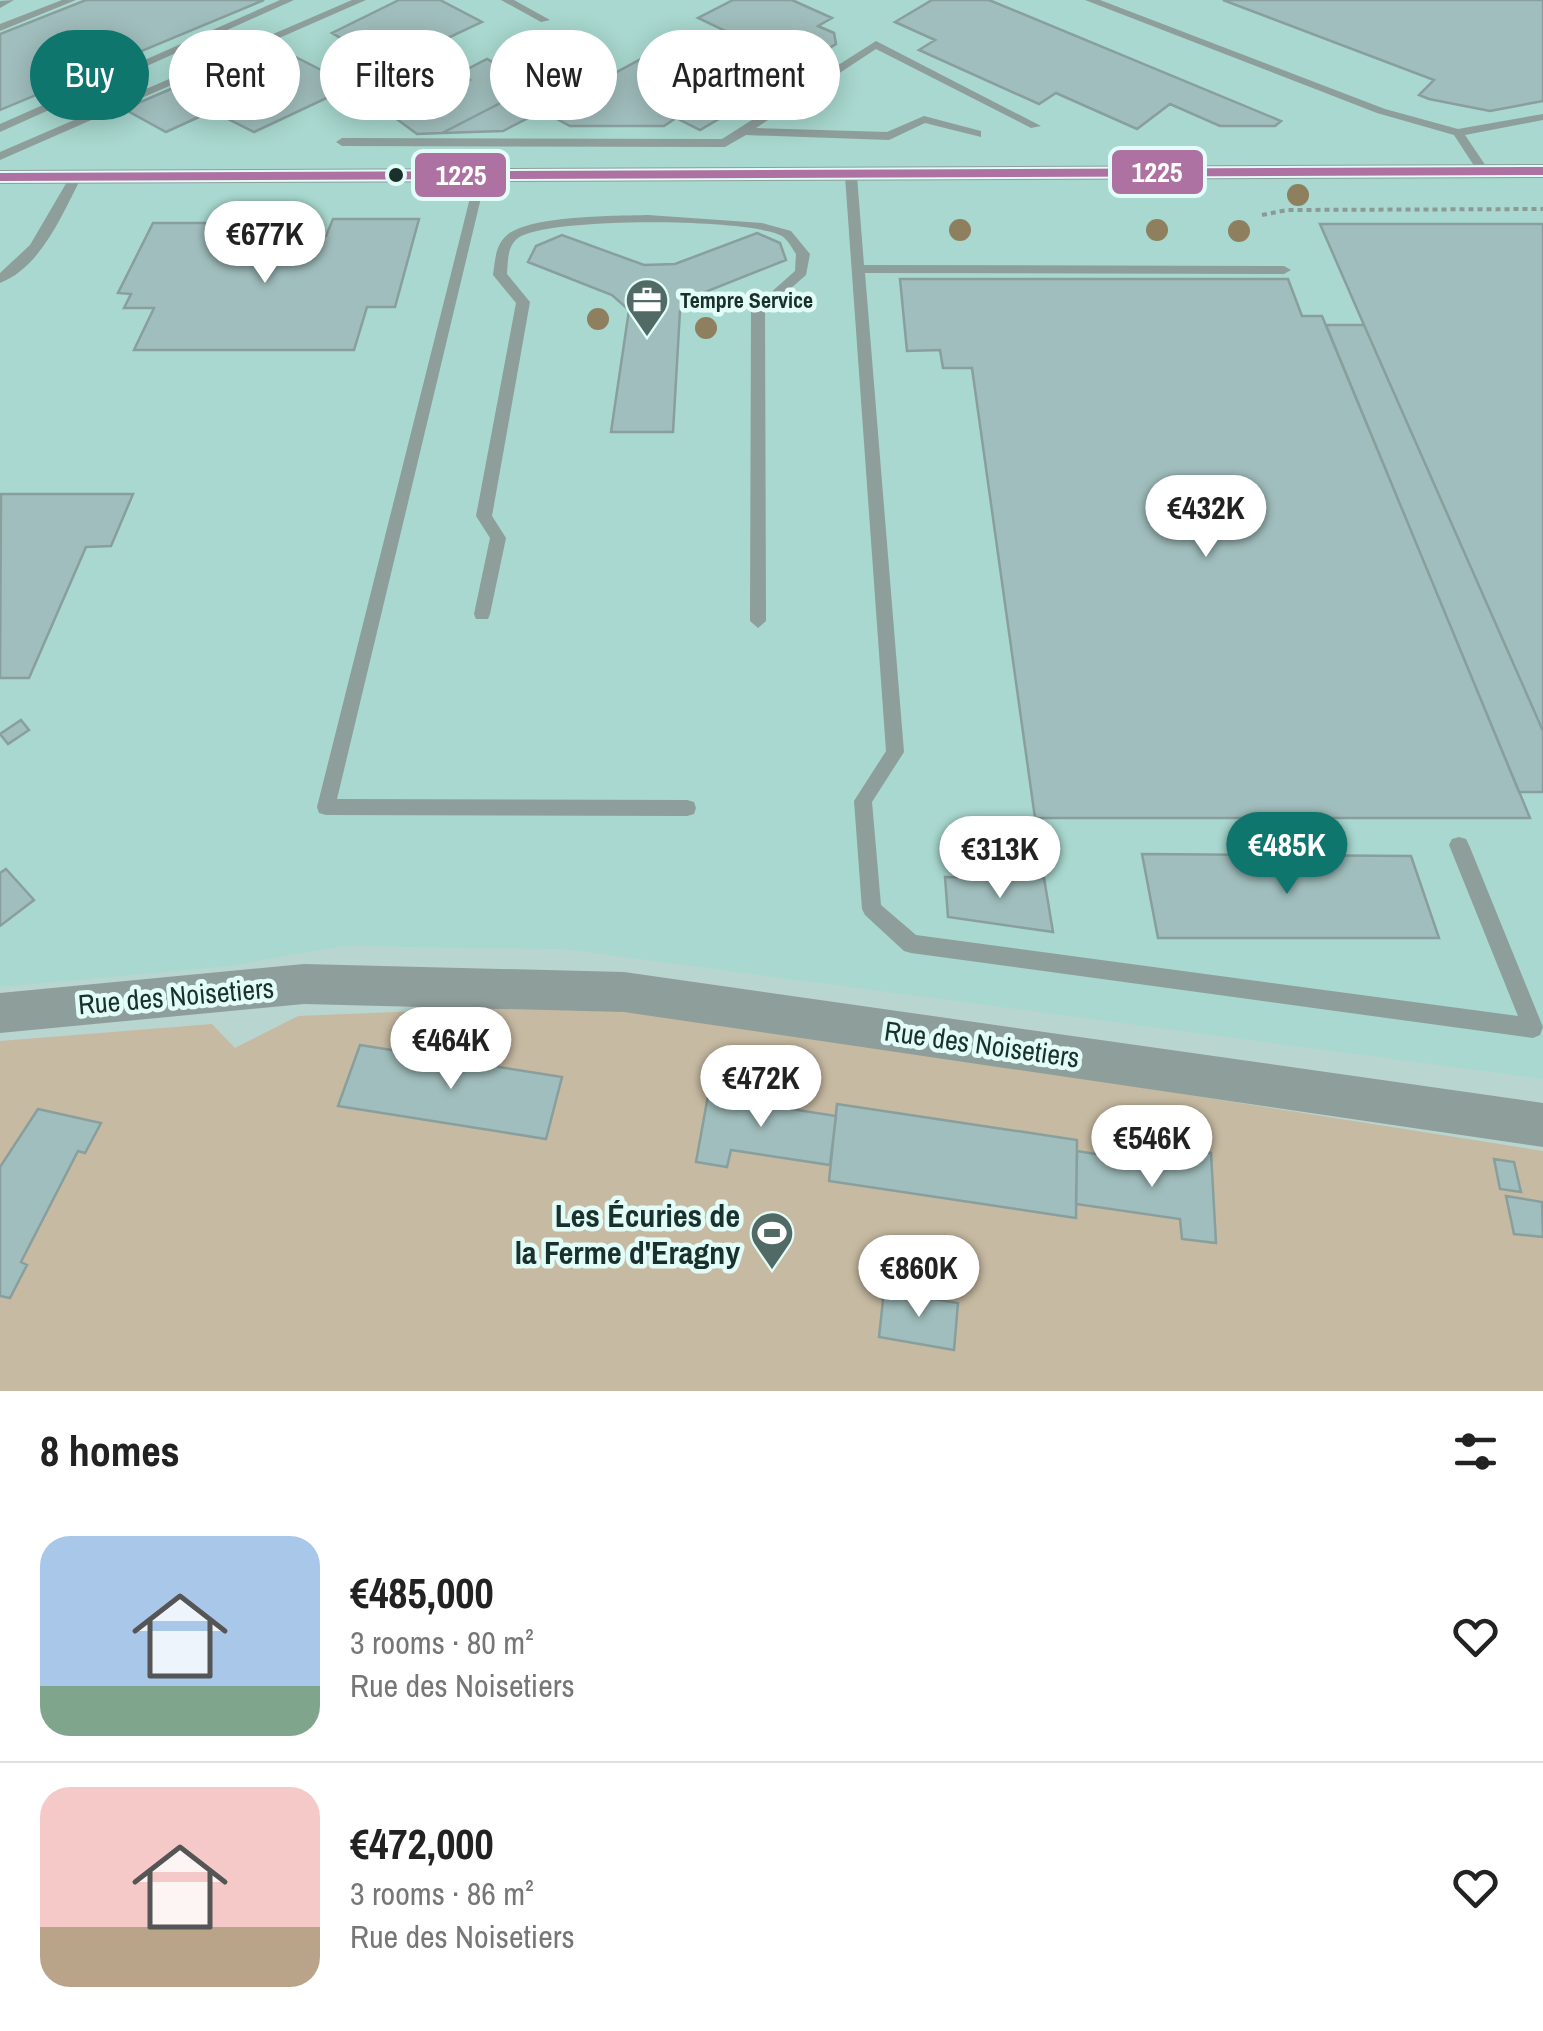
<!DOCTYPE html>
<meta charset="utf-8">
<style>
:root{--surface:#fff;--page:#f6f6f6;--text:#222;--muted:#767676;--line:#e0e0e0;--accent:#0f766e}
body{margin:0;font-family:"Archivo Narrow",sans-serif;background:var(--page);color:var(--text);height:100vh;display:flex;flex-direction:column;font-size:38px;white-space:nowrap}
*{box-sizing:border-box;margin:0}
p{font-size:32px;color:var(--muted)}
.icon{flex:none;width:55px;height:55px;fill:none;stroke:currentColor;stroke-width:2;stroke-linecap:round;stroke-linejoin:round}
.map{position:relative;height:1391px;overflow:hidden}
.details{display:flex;flex-direction:column;background:var(--surface);flex:1}
.details>*{flex:none}
.top-card{position:absolute;left:30px;top:30px;width:1000px;height:90px;display:flex;gap:20px}
.price{position:absolute;translate:-50% -85px;padding:0 22px;border-radius:35px;background:#fff;color:#222;font-size:32px;line-height:65px;filter:drop-shadow(0 2px 5px #0008)}
.price::after{content:'';position:absolute;left:50%;top:60px;width:30px;height:22px;margin-left:-15px;background:inherit;clip-path:polygon(0 0,100% 0,50% 100%)}
.price.on{background:var(--accent);color:#fff}
ul{padding:0;list-style:none}
li{display:flex;align-items:center;gap:30px;height:250px;padding:0 40px}
li+li{border-top:2px solid var(--line)}
li span{display:grid;place-items:center;flex:none;width:280px;height:200px;border-radius:30px;color:#555}
li>.icon{margin-inline-start:auto}
span .icon{width:120px;height:120px;fill:#fffc;stroke-width:1}
li b{font-size:42px}
h2{display:flex;justify-content:space-between;align-items:center;height:120px;padding:0 40px;font-size:42px}
.pill{padding:0 35px;border-radius:45px;background:var(--surface);box-shadow:0 5px 25px #0003;font-size:35px;line-height:90px}
.pill.on{background:var(--accent);color:#fff}
.map>svg:first-child{display:block}
.built{fill:#a8d8cf}
.green{fill:#c7baa2}
.building{fill:#a0bebd;stroke:#889f9d;stroke-width:2.5}
.lines{fill:none;stroke-linecap:round;stroke-linejoin:round}
.path{stroke:#8b9a97;stroke-width:4;stroke-dasharray:5 4;stroke-linecap:butt}
.lane{fill:#8e9e9b;fill-rule:evenodd}
.street{fill:#8e9e9b;fill-rule:evenodd}
.bus-1-casing{stroke:#e2fcf7;stroke-width:12}
.bus-1{stroke:#ad72a1;stroke-width:8}
.tree{fill:#8e7f5e}
.bus-dot{fill:#1a302c;stroke:#e2fcf7;stroke-width:4}
.labels{text-anchor:middle;dominant-baseline:central;stroke-width:9;stroke-linejoin:round;paint-order:stroke}
.far-poi-label{font-size:22px;font-weight:bold;fill:#1a302c;stroke:#e2fcf7;text-anchor:start}
.street-label{font-size:28px;fill:#1a302c;stroke:#e2fcf7}
.near-poi-label{font-size:32px;font-weight:bold;fill:#1a302c;stroke:#e2fcf7;text-anchor:end}
.line-badge{stroke:#e2fcf7;stroke-width:4}
.badge-label{font-size:28px;text-anchor:middle;font-weight:bold;fill:#fff}
</style>
<div class="map">
<svg width="1543" height="1391" viewBox="0 0 1543 1391">
<rect width="100%" height="100%" fill="#b9d5d0"/>
<path class="built" d="M0,0h1543v1079l-980,-130 -220,-3 -114,20 -229,21z"/>
<path class="green" d="M609,1003l934,148v240h-1543v-350l212,-17 23,24 63,-32z"/>
<path class="building" d="M86,0h178l-264,110v-76z
M399,0h41l42,22 -94,44 -56,-33z
M733,0h59l40,18 -14,8 16,7 2,11 -37,22 -101,-48z
M932,0h57l292,121 -6,5h-55l-50,-22 -33,25 -81,-36 -17,11 -120,-54 16,-10 -40,-18z
M1223,0h320v101l-53,10 -61,-12 -10,-4 15,-15z
M682,37l96,47 -78,46 -24,-12 -12,8h-94l-28,-15 -39,20 -61,2 115,-59 28,15z
M272,45l61,31 -5,3 18,10 -92,43 -42,-21 -46,21 -42,-23 54,-23 11,6 48,-21 -10,-6z
M520,55l37,19 -115,59 -25,1 -23,-17 76,-37 -12,-6 29,-15 11,6z
M333,219h86l-24,88h-28l-13,43h-220l20,-42h-30l7,-14 -13,-1 35,-70h99l-11,27h68l5,-14h12z
M1320,224h223v507l-179,-406z
M757,233l23,10 6,17 -86,34 -20,17 -7,121h-62l18,-122 -17,-15 -84,-33 8,-16 26,-11 82,30 31,-1z
M900,279h388l14,37h20l208,502h-495l-63,-450h-29l-3,-18 -33,1z
M1326,325h38l179,406v61h-24z
M1,494h132l-22,52 -25,1 -57,131h-29z
M21,720l8,10 -21,14 -8,-10z
M1142,854l269,2 28,82h-281z
M6,869l28,31 -34,26v-53z
M945,877l99,1 9,54 -105,-15z
M360,1045l202,32 -16,62 -208,-33z
M711,1079l31,6 -3,16 97,15 -6,49 -99,-15 -4,17 -31,-5z
M837,1104l240,36 -1,78 -247,-37z
M38,1109l63,14 -16,30 -7,-2 -57,111 6,3 -17,33 -10,-2v-129z
M1180,1150l31,3 5,90 -34,-4 -2,-20 -104,-15 1,-53 103,17z
M1494,1159l20,3 7,30 -21,-3z
M1506,1196l36,6 1,35 -29,-3z
M884,1291l74,12 -4,47 -75,-13z"/>
<g class="lines">
<path class="path" d="M1262,215l25,-5 256,-1"/>
<path class="lane" d="M14,0l-14,8v-7z
M62,0h14l-76,31v-7z
M280,0h14l-294,132v-8z
M352,0h14l-366,160v-8z
M501,0h13l36,20 -9,2z
M1085,0h15l285,109 73,20 85,-15v6l-78,15 27,40 -10,3 -28,-43 -77,-22z
M876,41l165,85 -10,2 -155,-79 -120,79 131,4 37,-16 57,15v6l-56,-14 -36,17 -143,-5 -21,12 -383,-1 -6,-4 6,-4 380,1z
M851,172l6,4 7,89 420,1 7,4 -7,4 -419,-1 39,479 -32,50 9,103 35,30 602,81 -69,-171 3,-6 7,-2 7,2 3,6 74,182 -3,8 -7,3 -622,-85 -7,-2 -39,-36 -3,-6 -8,-108 32,-50 -41,-575z
M476,174l10,3 -149,622 350,1 7,2 2,6 -2,6 -7,2 -361,-1 -7,-2 -2,-6z
M71,175l10,3c-19,37 -40,89 -81,105v-10l30,-28z
M648,215l114,8 29,8 19,23 -4,21 -41,36 1,310 -8,7 -8,-7 1,-311 44,-39 1,-17c-4,-6 -8,-14 -14,-18 -32,-18 -234,-19 -264,2 -11,8 -10,24 -11,36l23,28 -38,214 14,22 -16,76 -2,5h-12l-2,-5 16,-76 -14,-22 40,-213 -23,-28c2,-13 2,-28 12,-38 20,-22 112,-21 143,-22z"/>
<path class="street" d="M1543,164v14l-1543,6v-14z
M304,964l320,8 919,131v44l-919,-135 -320,-8 -304,29v-40z"/>
<g class="bus-1-casing">
<path id="bus-1" d="M0,177l1543,-6"/>
</g>
<use href="#bus-1" class="bus-1"/>
</g>
<g class="tree">
<circle cx="1298" cy="195" r="11"/>
<circle cx="960" cy="230" r="11"/>
<circle cx="1157" cy="230" r="11"/>
<circle cx="1239" cy="231" r="11"/>
<circle cx="598" cy="319" r="11"/>
<circle cx="706" cy="328" r="11"/>
</g>
<defs>
<g id="office-pin" transform="scale(2.25)"><path d="M0 17L-7.5 6A9.5 9.5 0 1 1 7.5 6Z" fill="#526a65" stroke="#e2fcf7"/><path d="M-6-3h4V-5.5h4V-3h4V5H-6ZM-1-4.5V-3h2v-1.5ZM-6 0V1H6V0Z" fill="#fff"/></g>
<g id="stadium-pin" transform="scale(2.25)"><path d="M0 17L-7.5 6A9.5 9.5 0 1 1 7.5 6Z" fill="#526a65" stroke="#e2fcf7"/><path d="M0-5a6.5 5 0 1 0 0 10a6.5 5 0 1 0 0-10ZM-3.5-1.8h7v3.6h-7Z" fill="#fff"/></g>
</defs>
<g fill-rule="evenodd">
<use href="#office-pin" x="647" y="300"/>
<use href="#stadium-pin" x="772" y="1233"/>
</g>
<circle class="bus-dot" cx="396" cy="175" r="9"/>
<g class="labels">
<g class="far-poi-label">
<text x="680" y="300">Tempre Service</text>
</g>
<g class="street-label">
<text transform="translate(176 996) rotate(-5)">Rue des Noisetiers</text>
<text transform="translate(982 1044) rotate(8)">Rue des Noisetiers</text>
</g>
<g class="near-poi-label">
<text x="740" y="1215">Les Écuries de<tspan x="740" dy="37">la Ferme d'Eragny</tspan></text>
</g>
</g>
<g class="line-badge">
<rect x="1110" y="148" width="95" height="48" rx="10" fill="#ad72a1"/>
<rect x="413" y="151" width="95" height="48" rx="10" fill="#ad72a1"/>
</g>
<g class="badge-label">
<text x="1157" y="182">1225</text>
<text x="461" y="185">1225</text>
</g>
</svg>
<b class="price" style="left:265px;top:286px">€677K</b>
<b class="price" style="left:1206px;top:560px">€432K</b>
<b class="price on" style="left:1287px;top:897px">€485K</b>
<b class="price" style="left:1000px;top:901px">€313K</b>
<b class="price" style="left:451px;top:1092px">€464K</b>
<b class="price" style="left:761px;top:1130px">€472K</b>
<b class="price" style="left:1152px;top:1190px">€546K</b>
<b class="price" style="left:919px;top:1320px">€860K</b>
<div class="top-card">
<a class="pill on">Buy</a>
<a class="pill">Rent</a>
<a class="pill">Filters</a>
<a class="pill">New</a>
<a class="pill">Apartment</a>
</div>
</div>
<section class="details">
<h2>8 homes<svg class="icon" aria-label="filters" viewBox="0 0 24 24"><path d="M4 7h16M4 17h16"/><circle cx="9" cy="7" r="2"/><circle cx="15" cy="17" r="2"/></svg></h2>
<ul>
<li><span style="background:linear-gradient(#a9c7e8 75%,#7fa58c 0)"><svg class="icon" aria-label="home" viewBox="0 0 24 24"><path d="M3 11l9-7 9 7M6 9v11h12V9"/></svg></span><div><b>€485,000</b><p>3 rooms · 80 m²</p><p>Rue des Noisetiers</p></div><svg class="icon" aria-label="heart" viewBox="0 0 24 24"><path d="M12 20l-8-8c-3-5 5-10 8-4 3-6 11-1 8 4z"/></svg></li>
<li><span style="background:linear-gradient(#f6c9c9 70%,#b9a48a 0)"><svg class="icon" aria-label="home" viewBox="0 0 24 24"><path d="M3 11l9-7 9 7M6 9v11h12V9"/></svg></span><div><b>€472,000</b><p>3 rooms · 86 m²</p><p>Rue des Noisetiers</p></div><svg class="icon" aria-label="heart" viewBox="0 0 24 24"><path d="M12 20l-8-8c-3-5 5-10 8-4 3-6 11-1 8 4z"/></svg></li>
</ul>
</section>
